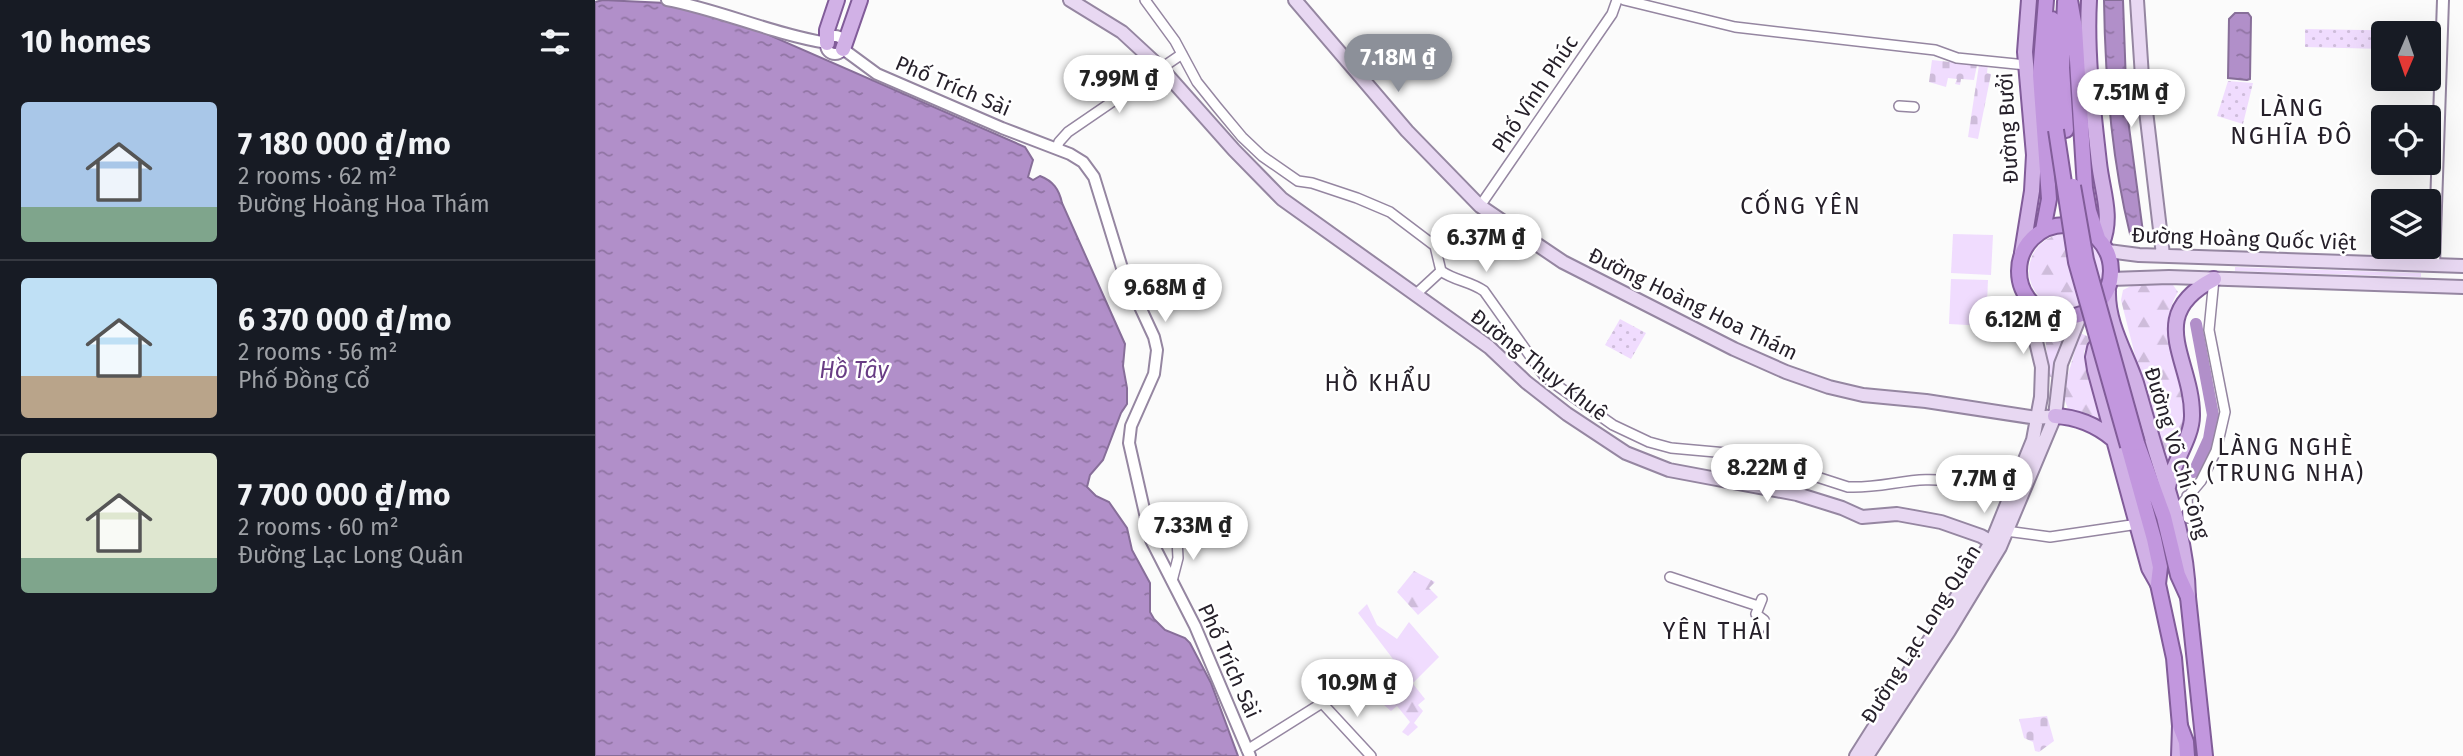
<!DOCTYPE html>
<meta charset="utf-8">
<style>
:root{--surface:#171b24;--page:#20242c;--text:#f1f3f6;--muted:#9ea1a6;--line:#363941;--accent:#8c9099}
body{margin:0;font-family:"Fira Sans",sans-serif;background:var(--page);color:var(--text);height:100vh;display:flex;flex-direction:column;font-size:26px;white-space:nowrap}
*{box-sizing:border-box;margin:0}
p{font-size:23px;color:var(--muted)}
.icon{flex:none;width:38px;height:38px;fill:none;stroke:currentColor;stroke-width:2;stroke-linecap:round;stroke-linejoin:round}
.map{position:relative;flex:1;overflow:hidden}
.details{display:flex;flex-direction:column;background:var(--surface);width:595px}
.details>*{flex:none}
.needle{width:46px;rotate:182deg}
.tools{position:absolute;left:1776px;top:21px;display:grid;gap:14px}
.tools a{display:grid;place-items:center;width:70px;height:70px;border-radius:7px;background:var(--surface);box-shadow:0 7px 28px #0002;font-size:35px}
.price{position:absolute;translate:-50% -60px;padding:0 16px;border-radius:24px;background:#fff;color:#222;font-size:23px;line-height:46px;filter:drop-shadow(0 2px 4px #0008)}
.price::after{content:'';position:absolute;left:50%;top:42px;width:21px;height:16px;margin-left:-10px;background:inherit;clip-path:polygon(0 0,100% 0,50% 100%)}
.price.active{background:var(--accent);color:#fff}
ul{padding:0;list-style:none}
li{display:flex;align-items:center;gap:21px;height:175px;padding:0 21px}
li+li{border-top:2px solid var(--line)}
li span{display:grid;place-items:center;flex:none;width:196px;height:140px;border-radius:7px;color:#555}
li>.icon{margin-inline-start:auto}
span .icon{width:84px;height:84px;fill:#fffc;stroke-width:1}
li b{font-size:30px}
h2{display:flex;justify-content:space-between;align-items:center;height:84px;padding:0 21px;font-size:30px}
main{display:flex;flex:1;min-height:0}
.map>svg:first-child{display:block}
.grass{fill:#f0dcfe}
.forest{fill:url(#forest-firs)}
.cemetery{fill:url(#cemetery-stones)}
.park{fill:url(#park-dots)}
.water{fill:url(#water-ripples);stroke:#876e99;stroke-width:2}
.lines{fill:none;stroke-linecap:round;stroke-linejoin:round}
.river{stroke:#b18fc9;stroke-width:12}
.minor-casing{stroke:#9586a1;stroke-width:12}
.tertiary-casing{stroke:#9586a1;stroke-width:14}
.secondary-casing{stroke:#9586a1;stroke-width:16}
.primary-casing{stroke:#815c99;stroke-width:18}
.trunk-casing{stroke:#815c99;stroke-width:18}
.minor{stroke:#fff;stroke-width:9}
.tertiary{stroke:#fff;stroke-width:10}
.secondary{stroke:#e8d8f2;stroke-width:12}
.primary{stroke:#d1b1e6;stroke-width:14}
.trunk{stroke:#c297de;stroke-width:14}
.trunk-bridge-casing{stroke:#815c99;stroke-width:18;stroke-linecap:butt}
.trunk-bridge{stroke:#c297de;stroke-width:14}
.labels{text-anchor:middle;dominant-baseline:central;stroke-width:5;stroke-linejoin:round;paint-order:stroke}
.street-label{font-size:21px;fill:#26202a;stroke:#fff}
.neighbourhood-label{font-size:23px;letter-spacing:2px;fill:#26202a;stroke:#fff}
.water-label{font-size:23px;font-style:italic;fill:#693d85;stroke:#fff}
.quarter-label{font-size:24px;letter-spacing:2px;fill:#26202a;stroke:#fff}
</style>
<main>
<section class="details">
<h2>10 homes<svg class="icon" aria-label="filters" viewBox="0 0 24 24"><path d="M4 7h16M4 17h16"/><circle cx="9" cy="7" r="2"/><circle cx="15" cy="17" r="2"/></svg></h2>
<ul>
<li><span style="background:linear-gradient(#a9c7e8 75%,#7fa58c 0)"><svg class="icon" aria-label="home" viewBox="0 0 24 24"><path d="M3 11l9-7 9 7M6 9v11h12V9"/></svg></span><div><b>7 180 000 ₫/mo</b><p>2 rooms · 62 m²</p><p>Đường Hoàng Hoa Thám</p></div></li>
<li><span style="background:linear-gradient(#bfe0f5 70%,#b9a48a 0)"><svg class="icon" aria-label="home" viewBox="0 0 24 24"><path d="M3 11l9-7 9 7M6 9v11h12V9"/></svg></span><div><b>6 370 000 ₫/mo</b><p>2 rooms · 56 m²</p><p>Phố Đồng Cổ</p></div></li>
<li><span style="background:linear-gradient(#dfe7d0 75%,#7fa58c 0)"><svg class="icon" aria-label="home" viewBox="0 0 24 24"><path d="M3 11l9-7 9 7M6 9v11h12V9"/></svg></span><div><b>7 700 000 ₫/mo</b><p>2 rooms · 60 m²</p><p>Đường Lạc Long Quân</p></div></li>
</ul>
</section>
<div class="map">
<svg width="1868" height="756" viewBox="0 0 1868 756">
<defs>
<pattern id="forest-firs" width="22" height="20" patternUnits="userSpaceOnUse" patternTransform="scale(1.75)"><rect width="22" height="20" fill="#f0dcfe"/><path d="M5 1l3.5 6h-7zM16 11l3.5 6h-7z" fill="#cebcda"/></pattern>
<pattern id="cemetery-stones" width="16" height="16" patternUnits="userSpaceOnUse" patternTransform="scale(1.75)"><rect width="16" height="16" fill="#f0dcfe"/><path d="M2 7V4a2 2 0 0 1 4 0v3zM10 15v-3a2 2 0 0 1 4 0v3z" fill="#cebcda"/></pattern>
<pattern id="park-dots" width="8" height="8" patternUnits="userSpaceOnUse" patternTransform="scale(1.75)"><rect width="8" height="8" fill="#f0dcfe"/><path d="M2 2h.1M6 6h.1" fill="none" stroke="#cebcda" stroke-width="1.8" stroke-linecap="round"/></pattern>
<pattern id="water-ripples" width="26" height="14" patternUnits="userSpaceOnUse" patternTransform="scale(1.75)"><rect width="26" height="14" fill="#b18fc9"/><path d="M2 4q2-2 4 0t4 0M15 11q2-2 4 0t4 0" fill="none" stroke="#9074a3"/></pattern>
</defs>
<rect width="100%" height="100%" fill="#fbfbfb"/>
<path class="grass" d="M1358,234l40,1 -2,40 -40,-2z
M1640,267l186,6v4l-186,-6z
M1356,279l37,1 -2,46 -37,-2z
M772,604l10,21 20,14 12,-17 30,35 -27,27 -54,-71z"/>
<path class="forest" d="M1434 271a37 37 0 1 1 74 0a37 37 0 1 1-74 0Z
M1540,284l38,1 5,7c-19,30 -4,67 5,99 1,6 5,14 4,21 0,19 -15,37 -20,56l-25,-85 -21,-83 2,-10z
M1446,318l13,5 15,2 -7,16 -9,37 -7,-3c2,-19 1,-37 -6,-55z
M1485,333l14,6 -10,12v6l17,63 -33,-11 -4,-11 1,-13z
M819,571l21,11 -6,6 9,9 -20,18 -21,-23z
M807,670l23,29 -7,6 5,6 -9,12 4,4 -10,9 -6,-4 8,-10 -13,-16 -6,5 -15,-13z"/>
<path class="cemetery" d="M1337,60l45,5 -3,15 -13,-1 -1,6 -5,-1 2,-5 -9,-1 -2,9 -17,-5z
M1386,63l7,1 -1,9 4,1 -13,65 -10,-2 11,-72z
M1452,716l7,25 -15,11 -4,-1 -2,-9 -9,-4 -5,-19z"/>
<path class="park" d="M1710,29l118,2v2h-40v16l-78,-2z
M1633,81l25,2 -10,41 -26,-8z
M1025,319l26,14 -15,26 -26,-14z"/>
<path class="water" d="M8,0l63,3 96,29 263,115 8,13 -5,17 5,3 7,-4c13,5 19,13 22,27l63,141 -2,22 4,22v16l-6,9 -18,47 -13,15 -3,12 9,9 13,6 18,26 5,22 18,33v29l4,7 11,11 20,8 5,5 21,40 27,73h-643v-754z
M1509,0h19l4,112 16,120 -4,6 -7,-1 -2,-3c-19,-77 -25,-155 -26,-234z
M1640,13h13l3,4 -1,62 -3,1 -19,-2 1,-59z"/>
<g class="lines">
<path class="river" d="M1599,472l15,-33 4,-24 -17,-91"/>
<g class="minor-casing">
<path id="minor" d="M550,0l30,41 22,41 20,25 25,30 20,19 36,25 14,2 45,15 33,14 45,34 6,25c14,10 29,10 43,20l61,86 68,48 36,17 22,6 78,7 99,32c41,2 70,-15 114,-3
M1029,0l111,27 200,23 22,8 69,7
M1304,106l15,1
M462,148l2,-6 9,-10 114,-78
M885,206l132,-192 5,-14
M820,295l26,-24
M1592,496l1,22
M1580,512l26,-31 15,-30 9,-39 -16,-82 5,-51
M1411,531l44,6 88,-13
M1075,577l88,29
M577,581l6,-23 -1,-19
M1163,631l6,-11 -8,-6 6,-15
M652,750l75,-47 49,53"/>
</g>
<g class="tertiary-casing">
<path id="tertiary" d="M72,0c54,10 105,34 160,43
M231 45a9 9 0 1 1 18 0a9 9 0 1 1-18 0Z
M248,49l34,25 125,54 68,26 13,8 11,15 28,91 32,69 3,13 -3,24 -23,52 -2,17 22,97 44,86 55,130
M1839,265l9,-265"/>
</g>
<g class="secondary-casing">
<path id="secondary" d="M475,0l52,32 40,37 72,81 48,49 207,148 37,35 41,32 59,39 43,17 128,24 45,14 20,9 35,-3 44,8 40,14 19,11
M700,0l112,131 73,75 83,56 171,87 52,23 43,15 34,8 63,6 111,17 18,-2
M1542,0l5,77 21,178
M1513,251l31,4 324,11
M1516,279l58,-2 294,10
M1261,756l136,-215 41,-101 8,-43 1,-30 -17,-72
M1272,756l82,-125 51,-84 55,-131 6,-52 19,-48"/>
</g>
<g class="primary-casing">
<path id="primary" d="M1494,0c-3,54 4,109 10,163 3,28 14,53 3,80
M232,43v-13l10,-30
M248,49l17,-49
M1427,253l10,-62 2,-36 -9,-103 4,-52
M1513,291c-1,33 18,62 28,92 7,24 14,49 21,72 15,47 30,92 31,142
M1513,343l-13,5 -2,9 2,13 54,198 9,16
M1460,416c22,1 41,9 58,23
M1573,487c4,-23 24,-49 24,-71 1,-56 -49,-100 22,-137
M1584,756l1,-30"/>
</g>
<g class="trunk-casing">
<path id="trunk" d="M1475,0l5,28 10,160 4,23 9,27
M1470,2l-3,66 4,62
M1457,19v64l4,47
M1424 271a46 46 0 1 1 92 0a46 46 0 1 1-92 0Z
M1448,230l6,-31 -9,-124 6,-75
M1542,443l27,74 14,58 10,22 17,159
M1533,446l26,93 6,28 -2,17 16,74 6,68 6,16 1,14"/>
</g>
<use href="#minor" class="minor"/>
<use href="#tertiary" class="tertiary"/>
<use href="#secondary" class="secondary"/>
<use href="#primary" class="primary"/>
<use href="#trunk" class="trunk"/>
<g class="trunk-bridge-casing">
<path id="trunk-bridge" d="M1461,130l20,132 52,184
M1478,186l13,74 51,183"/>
</g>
<use href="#trunk-bridge" class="trunk-bridge"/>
</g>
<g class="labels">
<g class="street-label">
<text transform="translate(358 86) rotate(23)">Phố Trích Sài</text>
<text transform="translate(940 94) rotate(-56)">Phố Vĩnh Phúc</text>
<text transform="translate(1413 128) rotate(-93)">Đường Bưởi</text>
<text transform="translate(1649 239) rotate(2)">Đường Hoàng Quốc Việt</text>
<text transform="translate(1098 304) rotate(26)">Đường Hoàng Hoa Thám</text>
<text transform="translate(944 365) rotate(38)">Đường Thụy Khuê</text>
<text transform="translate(1582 453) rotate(73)">Đường Võ Chí Công</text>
<text transform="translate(1326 634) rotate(-58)">Đường Lạc Long Quân</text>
<text transform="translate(634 661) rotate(66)">Phố Trích Sài</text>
</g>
<g class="neighbourhood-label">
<text x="1206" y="206">CỐNG YÊN</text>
<text x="784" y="383">HỒ KHẨU</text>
<text x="1691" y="447">LÀNG NGHÈ<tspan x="1691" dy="26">(TRUNG NHA)</tspan></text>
<text x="1123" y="631">YÊN THÁI</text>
</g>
<g class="water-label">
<text x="259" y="370">Hồ Tây</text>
</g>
<g class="quarter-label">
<text x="1697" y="108">LÀNG<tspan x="1697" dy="28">NGHĨA ĐÔ</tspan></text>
</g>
</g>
</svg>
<div class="tools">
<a><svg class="needle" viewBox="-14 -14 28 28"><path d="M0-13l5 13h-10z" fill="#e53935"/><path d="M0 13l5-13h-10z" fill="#9ea1a6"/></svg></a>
<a><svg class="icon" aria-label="locate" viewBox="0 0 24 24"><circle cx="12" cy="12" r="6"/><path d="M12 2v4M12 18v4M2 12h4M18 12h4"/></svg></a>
<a><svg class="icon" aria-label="layers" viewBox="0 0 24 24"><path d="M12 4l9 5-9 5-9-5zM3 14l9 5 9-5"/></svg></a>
</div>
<b class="price active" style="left:803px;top:94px">7.18M ₫</b>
<b class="price" style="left:524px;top:115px">7.99M ₫</b>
<b class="price" style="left:1536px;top:129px">7.51M ₫</b>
<b class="price" style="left:891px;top:274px">6.37M ₫</b>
<b class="price" style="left:570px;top:324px">9.68M ₫</b>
<b class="price" style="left:1428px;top:356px">6.12M ₫</b>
<b class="price" style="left:1172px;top:504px">8.22M ₫</b>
<b class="price" style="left:1389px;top:515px">7.7M ₫</b>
<b class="price" style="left:598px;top:562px">7.33M ₫</b>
<b class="price" style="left:762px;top:719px">10.9M ₫</b>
</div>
</main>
